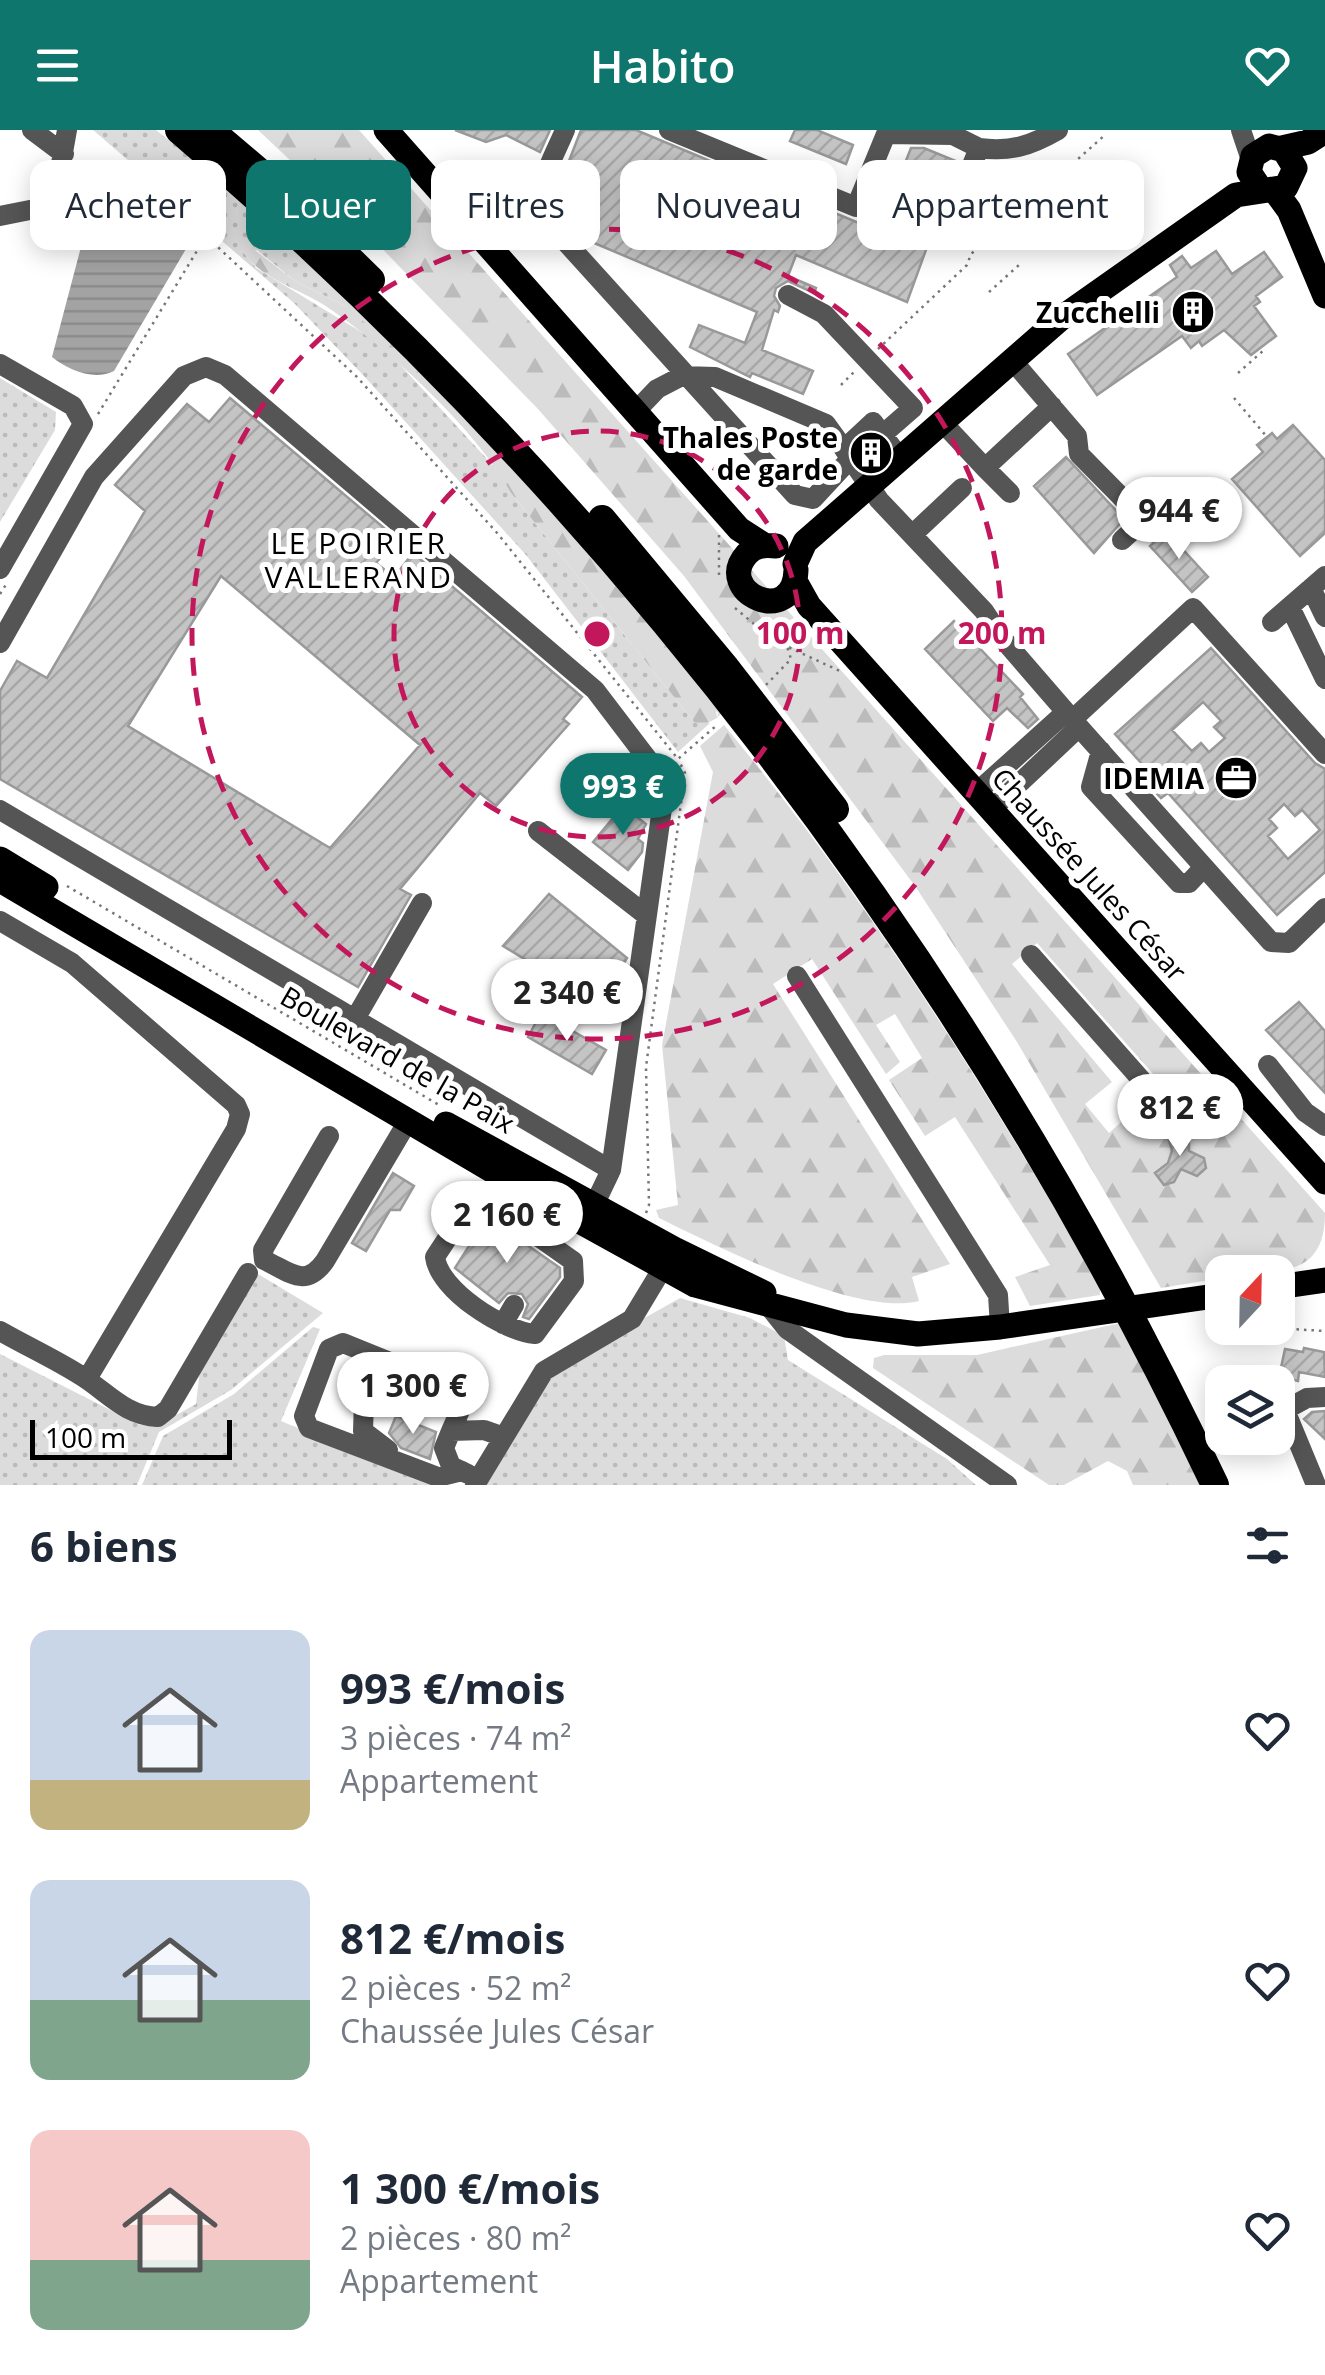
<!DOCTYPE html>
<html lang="fr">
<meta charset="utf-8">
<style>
:root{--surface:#fff;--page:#f6f6f7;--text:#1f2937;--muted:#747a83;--accent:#0f766e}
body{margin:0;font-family:"Open Sans",sans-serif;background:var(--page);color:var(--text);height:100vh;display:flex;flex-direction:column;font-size:38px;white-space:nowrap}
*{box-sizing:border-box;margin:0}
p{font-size:32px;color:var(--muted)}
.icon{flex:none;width:55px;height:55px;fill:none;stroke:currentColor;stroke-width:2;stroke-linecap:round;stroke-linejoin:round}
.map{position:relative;height:1355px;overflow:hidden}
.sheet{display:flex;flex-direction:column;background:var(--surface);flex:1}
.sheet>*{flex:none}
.hud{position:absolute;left:30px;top:30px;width:1265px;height:90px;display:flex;gap:20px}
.needle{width:65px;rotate:22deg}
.tools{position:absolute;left:1205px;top:1125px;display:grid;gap:20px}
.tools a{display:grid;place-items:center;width:90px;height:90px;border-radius:20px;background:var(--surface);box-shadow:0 5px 25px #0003;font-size:50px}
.scale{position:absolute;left:30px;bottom:25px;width:202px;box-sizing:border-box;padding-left:10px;border:5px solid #000;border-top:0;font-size:28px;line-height:35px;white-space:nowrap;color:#000;-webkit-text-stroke:8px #fff;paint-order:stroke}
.price{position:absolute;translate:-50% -85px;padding:0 22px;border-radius:35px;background:#fff;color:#222;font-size:32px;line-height:65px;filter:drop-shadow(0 2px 5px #0008)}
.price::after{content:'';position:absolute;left:50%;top:60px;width:30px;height:22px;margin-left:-15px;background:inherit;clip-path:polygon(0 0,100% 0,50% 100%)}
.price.active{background:var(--accent);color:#fff}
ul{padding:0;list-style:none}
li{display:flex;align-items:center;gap:30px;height:250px;padding:0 30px}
li span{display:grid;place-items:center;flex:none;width:280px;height:200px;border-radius:20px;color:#555}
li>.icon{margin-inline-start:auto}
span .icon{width:120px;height:120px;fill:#fffc;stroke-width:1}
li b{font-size:42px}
h2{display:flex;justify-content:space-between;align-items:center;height:120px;padding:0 30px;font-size:42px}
.pill{padding:0 35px;border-radius:20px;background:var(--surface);box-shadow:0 5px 25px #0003;font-size:35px;line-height:90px}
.pill.active{background:var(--accent);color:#fff}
header{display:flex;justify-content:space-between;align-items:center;height:130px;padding:0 30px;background:var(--accent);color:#fff;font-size:45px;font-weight:600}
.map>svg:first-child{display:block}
.grass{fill:url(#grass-dots)}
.forest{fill:url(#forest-firs);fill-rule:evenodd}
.water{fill:url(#water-rules)}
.building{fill:url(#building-hatch);stroke:#999;stroke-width:2.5;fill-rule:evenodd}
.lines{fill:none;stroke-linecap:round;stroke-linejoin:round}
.path{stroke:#777;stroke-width:2.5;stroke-dasharray:2.5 5;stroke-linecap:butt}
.minor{stroke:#555;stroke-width:20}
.major{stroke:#000;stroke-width:25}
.highway{stroke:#000;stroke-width:28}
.ring{fill:none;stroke:#c2185b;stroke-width:5;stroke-dasharray:18 12}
.labels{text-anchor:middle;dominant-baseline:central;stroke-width:10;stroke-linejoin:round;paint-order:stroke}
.poi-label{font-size:28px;font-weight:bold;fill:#000;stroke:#fff;text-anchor:end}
.street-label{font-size:28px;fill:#000;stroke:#fff}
.neighbourhood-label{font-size:30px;letter-spacing:2.5px;fill:#000;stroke:#fff}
.centre{fill:#c2185b;stroke:#fff;stroke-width:5}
.ring-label{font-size:30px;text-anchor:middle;font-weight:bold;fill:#c2185b;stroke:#fff;stroke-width:10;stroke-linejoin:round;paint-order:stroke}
</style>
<header><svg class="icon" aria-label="menu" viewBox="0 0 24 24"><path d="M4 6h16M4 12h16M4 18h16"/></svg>Habito<svg class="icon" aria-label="heart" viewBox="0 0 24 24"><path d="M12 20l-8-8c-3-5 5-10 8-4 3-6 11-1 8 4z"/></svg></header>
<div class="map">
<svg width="1325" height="1355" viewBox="0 0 1325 1355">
<defs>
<pattern id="grass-dots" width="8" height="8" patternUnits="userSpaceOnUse" patternTransform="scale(2.5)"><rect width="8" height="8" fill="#dcdcdc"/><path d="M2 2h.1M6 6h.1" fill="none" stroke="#bbb" stroke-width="1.8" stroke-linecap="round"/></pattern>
<pattern id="forest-firs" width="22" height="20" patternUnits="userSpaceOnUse" patternTransform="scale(2.5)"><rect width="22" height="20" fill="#dcdcdc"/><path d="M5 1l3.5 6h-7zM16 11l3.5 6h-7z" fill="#bbb"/></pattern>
<pattern id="water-rules" width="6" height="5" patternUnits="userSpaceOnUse" patternTransform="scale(2.5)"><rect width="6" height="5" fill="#a3a3a3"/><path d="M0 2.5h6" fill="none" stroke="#8b8b8b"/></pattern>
<pattern id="building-hatch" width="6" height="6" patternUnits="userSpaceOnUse" patternTransform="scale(2.5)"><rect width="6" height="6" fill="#c4c4c4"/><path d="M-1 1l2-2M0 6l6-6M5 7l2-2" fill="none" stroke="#a7a7a7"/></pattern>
</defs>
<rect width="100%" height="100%" fill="#fff"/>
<path class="grass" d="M93,0h63l77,61 157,144 119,124 216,250 -8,9 1,-5 -164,-200 -65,-66 -144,-141 -50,-25 -38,-31 -13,3 12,15 125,76 118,128 12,21 183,229 16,1 -32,29 -152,-197 -163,-180 -69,-72z
M0,248l56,34 -1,18 -55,92z
M258,1144l65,39 -92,77 -72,42 -22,53h-137v-131l140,71 20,-1 36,-20 4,-35z
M680,1168l70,20 34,18 4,24 159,99 29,26h-491l69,-116z
M313,1197l7,2 -39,92 152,64h-291l21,-49 71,-42z"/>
<path class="forest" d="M258,0h101l966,1083c0,67 -50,59 -103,59v6l-61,10 -144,-246 -102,-156 -231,-310 -146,-167 -177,-182zM1037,813l126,142 -54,48 -24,-29 27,-22 -100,-118z
M248,115l47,36 50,25 50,42 159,165 161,191 2,14 -15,8 -8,-4 -183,-229c-34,-63 -124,-146 -184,-186 -25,-17 -66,-28 -83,-54z
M724,595c145,175 263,365 376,561v9l-70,11 -15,-29 35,-12 -95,-148 -30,19 -36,-56 33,-22 -27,-44 -19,11 24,37 -14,12 -74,-115 -39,25 177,280 -38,13 7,24c-62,16 -203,-55 -260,-83l-3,-8 22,-5 -16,-160 51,-273 -13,-26z
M1120,1193l80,162h-67l-6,-14 -19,-10 -44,24h-15l-176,-117 1,-10 10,-3h93z"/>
<path class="water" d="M107,33l89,69 -82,139c-20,10 -46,-1 -62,-14l50,-190z"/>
<path class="building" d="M455,0h95l-10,22 -34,-17 -20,7z
M581,0h55l242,101 33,-83h13l34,14 -51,140 -111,-47 -8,21 28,12 -2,5 -26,-12 -12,7 -2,8 6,10 -2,6 -4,-2 -12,40 51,21 -10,23 -51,-21 -2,4 -60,-30 9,-22 46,18 12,-31 -177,-75 7,-17 -32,-13v-10z
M795,0h22l36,15 -7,19 -56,-23z
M1216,121l16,23 32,-22 18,25 -26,19 4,6 -6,4 22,30 -25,19 -27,-25 -22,16 -3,-5 -8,7 -9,-12 -85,59 -29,-41 109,-77 -7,-12 12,-9 9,12z
M230,268l167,141 -21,24 18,14 19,-24 169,144 -19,22 6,5 -73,82 -16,-13 -80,96 11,6 -53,92 -358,-208v-88l17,-30 30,17 98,-167 -30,-26 72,-81 22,18zM221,446l199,169 -90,103 -202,-122z
M1293,295l32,35v73l-25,23 -68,-77 31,-27 -6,-7 15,-12 5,6z
M1066,327l58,62 -30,34 -60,-67z
M1166,401l42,46 -16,15 -42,-46z
M954,491l69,73 -3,3 18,22 -10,9 -21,-20 -14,13 -68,-72z
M1211,518l104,115 10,6v103l-48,43 -109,-122 -7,5 -16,-17 7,-6 -37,-41zM1203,572l18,19 -7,6 11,11 -16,14 -8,-9 -9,8 -20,-21zM1284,674l11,12 7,-6 18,20 -32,29 -20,-23 9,-8 -8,-9z
M623,676l23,18 -8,15 5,4 -1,9 -14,18 -35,-28z
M549,764l78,64 -28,46 -96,-58z
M1299,872l26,29v62l-59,-63z
M541,883l65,37 -14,24 -64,-37z
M1176,999l13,8v14l15,7 2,10 -9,8 -16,-7 -7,13 -10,3 -9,-12 13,-10 4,-12 -4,-14z
M393,1043l21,13 -14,24h-10l-24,41 -14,-8z
M475,1091l19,1 66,46v9l-31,42 -6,-2 5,-13 -6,-10 -14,-1 -9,10 -44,-35 14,-22 -7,-4z
M1304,1218l20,4 1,25 -26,-5 -1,9 -19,-4 6,-28 18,3z
M1325,1281v28l-21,-20 8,-7z
M396,1286l40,16 -6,27 -29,-11 -12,-15z"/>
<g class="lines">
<path class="path" d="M989,162l30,-27
M878,219l89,-84 4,-11 134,-119
M1238,243l26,-23
M841,255l13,-13
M1234,268l33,39
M98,284l108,-178 151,141 141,157 180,225 39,-34
M719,405v42
M0,464l7,-11
M735,478l38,32 69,32
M766,555l25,-26 -12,-38
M67,756l372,219
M646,1083l3,-8 -3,-138 39,-294 -6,-12
M1274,1198l51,3"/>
<path class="minor" d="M32,0l32,24
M565,0c-11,27 -32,59 -21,88l251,277 18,4 38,-41
M669,0l187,77 30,-73 67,1 26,13 -20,49
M1241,0l10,30
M979,18c32,4 51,-2 79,-18
M0,86l45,-9 10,-10 12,-67
M788,165l36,19 89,94 -31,27
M1011,229l66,77 2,18 65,66 -22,20
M0,234l73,42 10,18 -83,145
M635,282l22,-23 25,-13 33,1 111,47 18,25
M941,291l44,47 67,-62
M900,328l-27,-36 -29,27 35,51 105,111 18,27 64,74
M985,338l25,25
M912,405l50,-47
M1311,458l14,29
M1290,477l35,72
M1272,492l53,-46
M0,513l94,-166 90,-101 22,-9 19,8 370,315 64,84 5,20 -53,376 -611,-360
M1073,589l120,-111 132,146
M1079,597l192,215 18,1 36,-35
M1101,621l-10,36 88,96h10l15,-16
M977,662l89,-80 13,15 -87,82
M538,701l108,84
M0,791l72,42 164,142 4,9 -4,15 -149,250
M1031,825l130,147 38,25 43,-39
M797,846l201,319 2,32
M355,889l67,-116
M1268,935l37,47 20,14
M329,1006l-66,114 1,10c26,12 41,29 61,1l83,-140
M470,1074l29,5 74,52 1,20 -39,53c-32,-3 -96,-44 -100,-77z
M588,1088l23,-48
M763,1169l24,30 220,156
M503,1194l11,-19
M0,1201c28,16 57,29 83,46 25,16 43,39 75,40l10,-8 80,-136
M364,1271l-1,30 25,19
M451,1301l11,-25 -3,-16 -116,-47 -14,6 -25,67 5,12 129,49 24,-6
M468,1344l-17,-8 -7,-18 7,-17 33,-1 17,6
M475,1355l69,-114 88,-52 38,-63
M1316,1355l-31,-75 22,-12 18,-1"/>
<path class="major" d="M386,0l353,399 25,16
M1282,18l26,-6 17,-11
M1275,61l14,19 36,86
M776,416c-11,-1 -21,-1 -29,8 -34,38 47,75 49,16
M795,434l10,-22 255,-223 176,-124 50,-8 9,-19 -11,-18 -15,-4 -16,10 -4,16 10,15
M795,451l14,25 516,576
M0,729l46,28
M0,750l554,327 141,78 151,40 72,9 82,-7 222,-32
M446,994l228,125 90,44
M1278,1157l47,-7"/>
<path class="highway" d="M179,0c437,373 790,836 1036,1355
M210,0l61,52 100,98
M602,389l124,149 109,141"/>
</g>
<g class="ring">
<circle cx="597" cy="504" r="203"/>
<circle cx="597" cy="504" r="405"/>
</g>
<defs>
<g id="building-disc" transform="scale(2.25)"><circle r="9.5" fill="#000" stroke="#fff"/><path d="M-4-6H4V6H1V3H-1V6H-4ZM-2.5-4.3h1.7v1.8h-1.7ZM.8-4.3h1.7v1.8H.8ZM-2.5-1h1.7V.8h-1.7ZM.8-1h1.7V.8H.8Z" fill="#fff"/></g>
<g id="office-disc" transform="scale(2.25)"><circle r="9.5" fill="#000" stroke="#fff"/><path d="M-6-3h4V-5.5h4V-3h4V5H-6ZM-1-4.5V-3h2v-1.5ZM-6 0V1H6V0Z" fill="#fff"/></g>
</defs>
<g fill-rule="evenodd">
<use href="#building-disc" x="1193" y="182"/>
<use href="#building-disc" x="871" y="323"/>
<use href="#office-disc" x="1236" y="648"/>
</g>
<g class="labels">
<g class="poi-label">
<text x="1160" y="182">Zucchelli</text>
<text x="838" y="307">Thales Poste<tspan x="838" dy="32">de garde</tspan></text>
<text x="1204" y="648">IDEMIA</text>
</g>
<g class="street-label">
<text transform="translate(1090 744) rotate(48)">Chaussée Jules César</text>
<text transform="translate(398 929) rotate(30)">Boulevard de la Paix</text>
</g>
<g class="neighbourhood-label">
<text x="359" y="412">LE POIRIER<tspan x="359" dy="34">VALLERAND</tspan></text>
</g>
</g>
<circle cx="597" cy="504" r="15" class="centre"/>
<g class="ring-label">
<text x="800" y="514">100 m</text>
<text x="1002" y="514">200 m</text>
</g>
</svg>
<div class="tools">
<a><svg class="needle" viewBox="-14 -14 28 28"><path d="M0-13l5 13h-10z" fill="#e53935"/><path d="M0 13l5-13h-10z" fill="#747a83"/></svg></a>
<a><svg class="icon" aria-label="layers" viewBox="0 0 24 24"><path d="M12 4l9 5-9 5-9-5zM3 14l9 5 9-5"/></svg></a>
</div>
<div class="scale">100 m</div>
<b class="price" style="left:1179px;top:432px">944 €</b>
<b class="price active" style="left:623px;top:708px">993 €</b>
<b class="price" style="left:567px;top:914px">2 340 €</b>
<b class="price" style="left:1180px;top:1029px">812 €</b>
<b class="price" style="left:507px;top:1136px">2 160 €</b>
<b class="price" style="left:413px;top:1307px">1 300 €</b>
<div class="hud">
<a class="pill">Acheter</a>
<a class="pill active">Louer</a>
<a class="pill">Filtres</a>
<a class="pill">Nouveau</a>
<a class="pill">Appartement</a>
</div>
</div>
<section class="sheet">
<h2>6 biens<svg class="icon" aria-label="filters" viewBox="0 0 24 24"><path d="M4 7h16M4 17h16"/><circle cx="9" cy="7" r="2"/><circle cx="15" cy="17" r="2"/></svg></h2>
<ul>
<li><span style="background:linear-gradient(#c9d6e8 75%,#c2b280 0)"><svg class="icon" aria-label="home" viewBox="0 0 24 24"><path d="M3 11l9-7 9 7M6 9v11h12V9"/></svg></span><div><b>993 €/mois</b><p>3 pièces · 74 m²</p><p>Appartement</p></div><svg class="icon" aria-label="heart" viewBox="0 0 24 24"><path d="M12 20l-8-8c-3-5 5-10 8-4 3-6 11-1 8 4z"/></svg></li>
<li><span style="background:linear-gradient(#c9d6e8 60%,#7fa58c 0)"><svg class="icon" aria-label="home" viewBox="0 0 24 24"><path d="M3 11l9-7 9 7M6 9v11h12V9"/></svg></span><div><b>812 €/mois</b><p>2 pièces · 52 m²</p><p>Chaussée Jules César</p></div><svg class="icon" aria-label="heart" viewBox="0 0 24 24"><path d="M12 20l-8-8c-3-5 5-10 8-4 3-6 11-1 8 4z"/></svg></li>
<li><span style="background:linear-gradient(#f6c9c9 65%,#7fa58c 0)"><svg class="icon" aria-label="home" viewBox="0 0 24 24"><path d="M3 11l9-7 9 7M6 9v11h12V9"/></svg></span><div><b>1 300 €/mois</b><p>2 pièces · 80 m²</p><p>Appartement</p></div><svg class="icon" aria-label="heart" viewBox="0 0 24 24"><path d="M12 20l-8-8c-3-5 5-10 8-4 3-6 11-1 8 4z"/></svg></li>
</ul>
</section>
